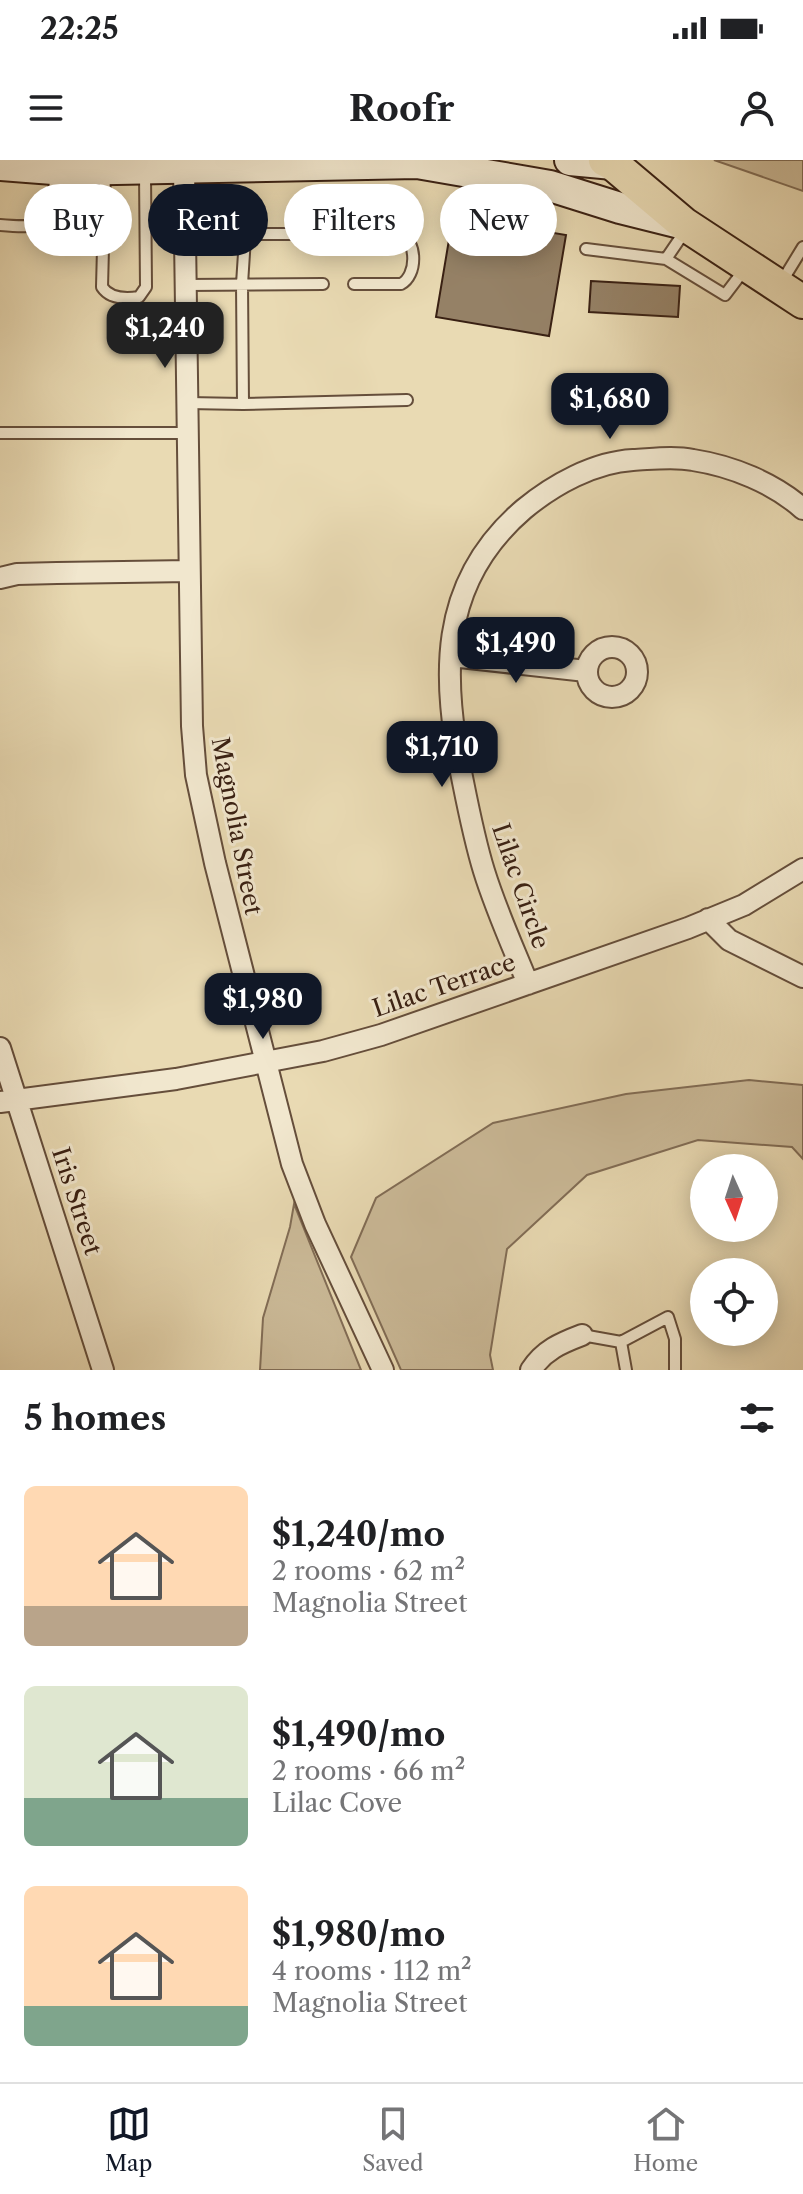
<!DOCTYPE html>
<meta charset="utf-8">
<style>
:root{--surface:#fff;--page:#f2f2f2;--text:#202124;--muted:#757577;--line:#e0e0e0;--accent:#111827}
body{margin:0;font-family:"Libre Caslon Text",serif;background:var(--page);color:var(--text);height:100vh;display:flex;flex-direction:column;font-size:30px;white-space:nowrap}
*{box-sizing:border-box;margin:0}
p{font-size:26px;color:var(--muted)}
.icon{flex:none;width:44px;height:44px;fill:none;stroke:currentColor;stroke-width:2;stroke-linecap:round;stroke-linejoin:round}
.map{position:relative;height:1210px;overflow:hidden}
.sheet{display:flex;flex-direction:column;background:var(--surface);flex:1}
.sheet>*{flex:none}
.hud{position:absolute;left:24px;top:24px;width:756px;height:72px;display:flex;gap:16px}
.needle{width:52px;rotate:177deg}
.buttons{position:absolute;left:690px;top:994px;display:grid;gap:16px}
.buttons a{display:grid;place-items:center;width:88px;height:88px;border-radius:50%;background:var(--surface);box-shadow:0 4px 20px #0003;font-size:40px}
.price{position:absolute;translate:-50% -68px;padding:0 18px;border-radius:16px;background:var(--accent);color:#fff;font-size:26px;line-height:52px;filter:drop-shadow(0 2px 4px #0008)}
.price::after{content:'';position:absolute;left:50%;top:48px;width:24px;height:18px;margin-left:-12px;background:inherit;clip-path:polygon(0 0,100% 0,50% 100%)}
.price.on{background:#222;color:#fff}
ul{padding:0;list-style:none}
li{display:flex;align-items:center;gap:24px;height:200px;padding:0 24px}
li span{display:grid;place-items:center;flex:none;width:224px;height:160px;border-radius:12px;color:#555}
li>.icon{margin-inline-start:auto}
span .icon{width:96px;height:96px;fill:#fffc;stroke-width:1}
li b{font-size:34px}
h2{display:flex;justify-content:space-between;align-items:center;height:96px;padding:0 24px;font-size:34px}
.chip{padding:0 28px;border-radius:36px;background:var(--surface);box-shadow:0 4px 20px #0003;font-size:28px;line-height:72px}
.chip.on{background:var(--accent);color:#fff}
.status{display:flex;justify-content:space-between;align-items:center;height:56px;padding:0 40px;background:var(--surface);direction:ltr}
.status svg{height:22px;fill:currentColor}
header{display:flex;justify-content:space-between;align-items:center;height:104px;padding:0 24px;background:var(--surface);font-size:36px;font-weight:800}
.tab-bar{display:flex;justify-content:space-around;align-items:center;height:112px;border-top:2px solid var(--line);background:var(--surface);font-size:22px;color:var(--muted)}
.tab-bar a{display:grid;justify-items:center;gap:4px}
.tab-bar .on{color:var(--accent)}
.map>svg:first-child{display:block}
.green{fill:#cbba98;stroke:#826d56;stroke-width:2}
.building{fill:#958166;stroke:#392013;stroke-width:2}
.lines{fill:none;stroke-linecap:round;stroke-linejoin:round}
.lane-casing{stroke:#654e3b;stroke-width:14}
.street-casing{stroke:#654e3b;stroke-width:24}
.secondary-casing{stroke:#392013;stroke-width:34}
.primary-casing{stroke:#392013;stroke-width:36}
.lane{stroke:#f1e7ce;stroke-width:10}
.street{stroke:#f1e7ce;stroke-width:20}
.secondary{stroke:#f1e7ce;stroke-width:30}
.primary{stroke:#e9dab3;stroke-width:32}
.labels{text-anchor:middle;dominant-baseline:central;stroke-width:6;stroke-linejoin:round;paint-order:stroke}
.street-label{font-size:24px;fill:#392013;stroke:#f1e7ce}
</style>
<div class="status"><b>22:25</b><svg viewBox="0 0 49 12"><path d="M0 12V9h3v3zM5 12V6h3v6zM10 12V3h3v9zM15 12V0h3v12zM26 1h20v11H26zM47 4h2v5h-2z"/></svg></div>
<header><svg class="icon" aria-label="menu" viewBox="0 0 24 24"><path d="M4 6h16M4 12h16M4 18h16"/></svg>Roofr<svg class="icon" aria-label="person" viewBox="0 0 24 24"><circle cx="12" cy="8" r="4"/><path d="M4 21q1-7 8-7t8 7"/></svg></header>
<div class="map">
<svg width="803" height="1210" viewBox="0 0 803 1210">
<rect width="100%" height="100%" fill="#e9dab3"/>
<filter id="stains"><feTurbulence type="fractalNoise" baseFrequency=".0025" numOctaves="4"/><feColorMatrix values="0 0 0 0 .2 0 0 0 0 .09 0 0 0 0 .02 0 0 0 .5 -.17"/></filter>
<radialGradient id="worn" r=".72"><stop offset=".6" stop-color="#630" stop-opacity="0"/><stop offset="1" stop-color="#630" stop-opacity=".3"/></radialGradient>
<path class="green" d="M714,0h89v31z
M749,920l54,5v74l-11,-12 -94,-7 -111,35 -80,74 -17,106 3,15h-92l-50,-113 25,-59 117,-75 133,-29z
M294,1044l67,166h-101l3,-52 27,-91z"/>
<path class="building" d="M453,56l113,19 -17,101 -113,-19z
M591,121l89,5 -2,31 -89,-5z"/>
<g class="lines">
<g class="lane-casing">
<path id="lane" d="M105,11l-3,116c8,12 24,12 37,10l7,-10 -1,-114
M0,65c56,5 50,-3 56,-53
M586,89l80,10 59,36 19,-25
M666,99l19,-28
M781,123l22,-36
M354,124h47c16,-8 17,-43 -1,-50h-140l-15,4 -3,46 1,120 164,-4
M186,125l137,-1
M188,243l55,1
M0,273h188
M582,1175l39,7 47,-25 7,22v31
M621,1182l5,28"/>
</g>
<g class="street-casing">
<path id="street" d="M184,8l8,558 4,49 19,88 77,301 23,60 68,146
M0,418l17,-4 40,-1 132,-2
M587 512a25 25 0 1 1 50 0a25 25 0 1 1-50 0Z
M451,496l135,15
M708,759l21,21 74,37
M528,824c-15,-37 -32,-74 -44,-113 -9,-29 -15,-59 -21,-89 -21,-103 -27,-198 61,-273 29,-24 70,-47 109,-49 20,-1 41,-4 60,0 39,6 81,23 110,49
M0,888l103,322
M0,942l176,-23 147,-28 58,-16 307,-107 56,-23 59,-36
M531,1210c13,-20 30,-27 51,-35"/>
</g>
<g class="secondary-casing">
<path id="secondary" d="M570,0l43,4
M417,3l133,23 70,22 64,16
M0,5l66,5 351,-7 15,-3"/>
</g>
<g class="primary-casing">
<path id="primary" d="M605,0l8,4 71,60 119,78"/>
</g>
<use href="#lane" class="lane"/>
<use href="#street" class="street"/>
<use href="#secondary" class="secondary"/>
<use href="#primary" class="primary"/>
</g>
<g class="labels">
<g class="street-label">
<text transform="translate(237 666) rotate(79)">Magnolia Street</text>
<text transform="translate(521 726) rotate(71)">Lilac Circle</text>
<text transform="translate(444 825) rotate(-19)">Lilac Terrace</text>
<text transform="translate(77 1041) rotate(72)">Iris Street</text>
</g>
</g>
<rect width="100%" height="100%" filter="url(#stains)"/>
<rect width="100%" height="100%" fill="url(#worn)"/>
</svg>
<div class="buttons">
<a><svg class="needle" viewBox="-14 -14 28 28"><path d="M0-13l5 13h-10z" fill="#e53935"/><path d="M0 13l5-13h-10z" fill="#757577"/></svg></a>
<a><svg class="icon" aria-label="locate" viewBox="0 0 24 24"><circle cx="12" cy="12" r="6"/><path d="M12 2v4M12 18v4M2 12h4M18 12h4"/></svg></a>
</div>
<b class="price on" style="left:165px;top:210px">$1,240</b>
<b class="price" style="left:610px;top:281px">$1,680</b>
<b class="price" style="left:516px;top:525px">$1,490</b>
<b class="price" style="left:442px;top:629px">$1,710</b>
<b class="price" style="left:263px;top:881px">$1,980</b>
<div class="hud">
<a class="chip">Buy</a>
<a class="chip on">Rent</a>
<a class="chip">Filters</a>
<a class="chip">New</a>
</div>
</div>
<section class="sheet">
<h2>5 homes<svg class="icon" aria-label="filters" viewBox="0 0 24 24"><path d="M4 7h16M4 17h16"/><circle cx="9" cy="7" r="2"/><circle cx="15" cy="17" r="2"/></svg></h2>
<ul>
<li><span style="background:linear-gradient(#ffd9b3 75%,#b9a48a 0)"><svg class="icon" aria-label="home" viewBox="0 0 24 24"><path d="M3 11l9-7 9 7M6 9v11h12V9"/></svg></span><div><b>$1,240/mo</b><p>2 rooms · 62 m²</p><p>Magnolia Street</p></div></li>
<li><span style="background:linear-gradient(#dfe7d0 70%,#7fa58c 0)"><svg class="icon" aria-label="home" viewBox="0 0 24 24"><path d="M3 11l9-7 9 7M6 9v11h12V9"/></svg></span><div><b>$1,490/mo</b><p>2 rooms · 66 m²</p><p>Lilac Cove</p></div></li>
<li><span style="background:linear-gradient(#ffd9b3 75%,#7fa58c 0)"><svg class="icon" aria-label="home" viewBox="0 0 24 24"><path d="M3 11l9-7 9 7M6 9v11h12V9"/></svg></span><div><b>$1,980/mo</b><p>4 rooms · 112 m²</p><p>Magnolia Street</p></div></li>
</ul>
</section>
<nav class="tab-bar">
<a class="on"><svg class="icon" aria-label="map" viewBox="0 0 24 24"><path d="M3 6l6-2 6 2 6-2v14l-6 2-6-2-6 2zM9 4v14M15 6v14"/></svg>Map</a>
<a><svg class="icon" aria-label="saved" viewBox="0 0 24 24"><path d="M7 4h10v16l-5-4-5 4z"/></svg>Saved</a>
<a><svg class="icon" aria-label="home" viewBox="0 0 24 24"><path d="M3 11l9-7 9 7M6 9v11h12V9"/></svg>Home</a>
</nav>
